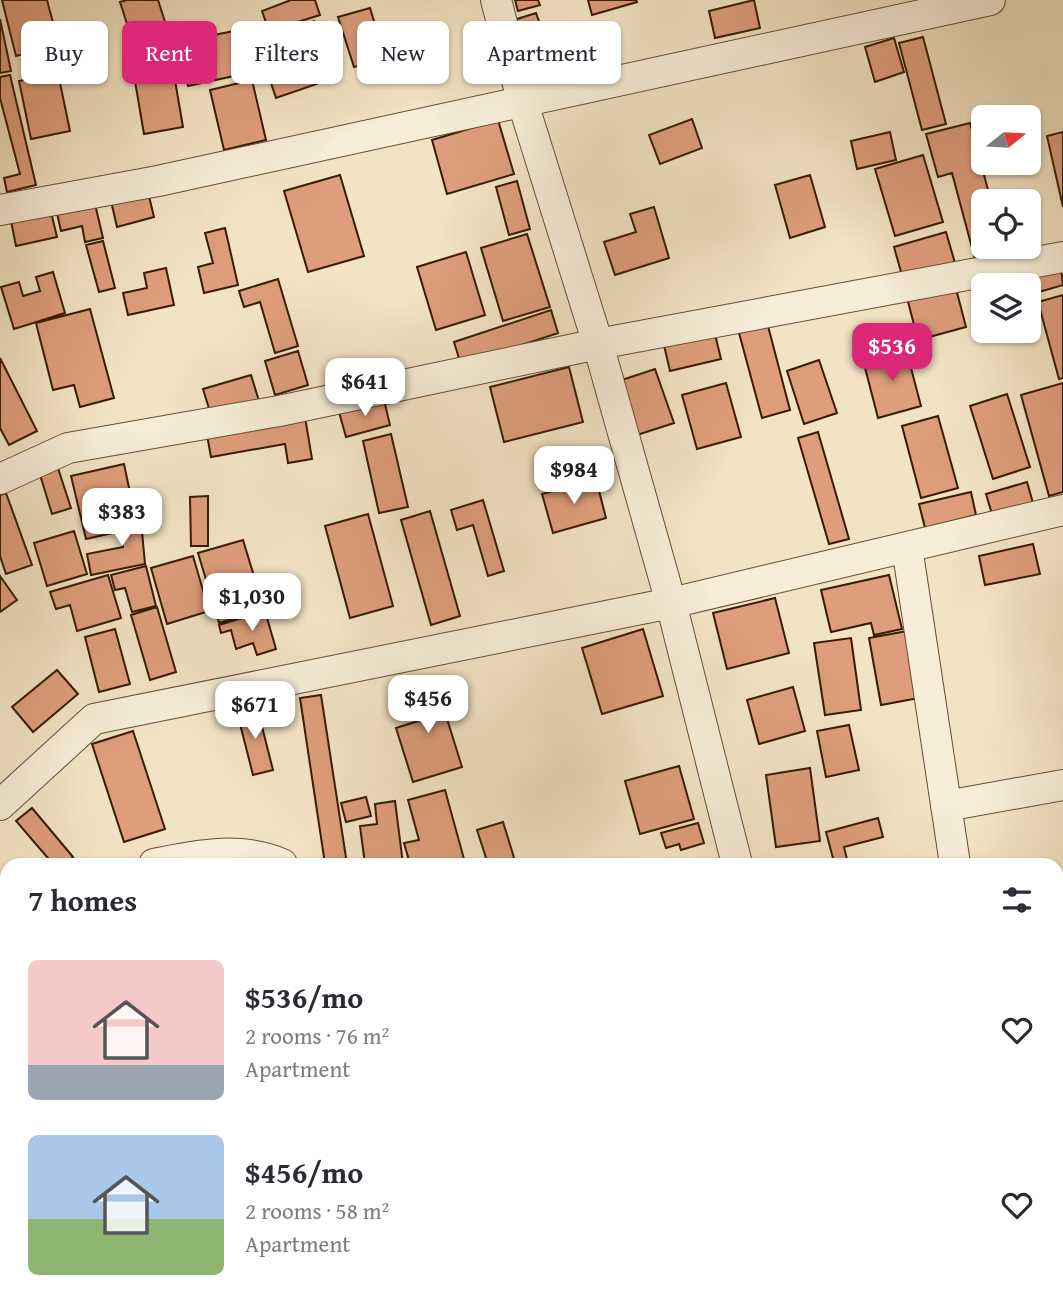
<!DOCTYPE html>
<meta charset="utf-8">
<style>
:root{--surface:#fff;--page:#f7f7f7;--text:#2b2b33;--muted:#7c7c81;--accent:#db2777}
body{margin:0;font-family:"Gentium Book Plus",serif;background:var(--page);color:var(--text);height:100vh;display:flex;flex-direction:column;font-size:26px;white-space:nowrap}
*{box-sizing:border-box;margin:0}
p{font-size:23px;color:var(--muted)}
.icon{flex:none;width:38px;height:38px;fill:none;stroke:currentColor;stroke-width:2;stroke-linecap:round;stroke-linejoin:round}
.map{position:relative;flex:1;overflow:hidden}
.side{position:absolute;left:0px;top:858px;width:1064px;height:450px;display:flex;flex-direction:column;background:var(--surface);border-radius:21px 21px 0 0;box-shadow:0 2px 5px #0004}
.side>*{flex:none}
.top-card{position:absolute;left:21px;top:21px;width:700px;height:63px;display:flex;gap:14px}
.needle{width:46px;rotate:72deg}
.controls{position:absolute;left:971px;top:105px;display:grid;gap:14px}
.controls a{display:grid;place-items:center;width:70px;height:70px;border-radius:10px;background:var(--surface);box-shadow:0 2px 5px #0004;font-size:35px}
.price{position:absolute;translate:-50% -60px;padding:0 16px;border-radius:14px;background:#fff;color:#222;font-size:23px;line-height:46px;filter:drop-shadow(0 2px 4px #0008)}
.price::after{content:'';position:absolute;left:50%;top:42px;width:21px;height:16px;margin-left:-10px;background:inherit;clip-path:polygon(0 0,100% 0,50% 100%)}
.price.active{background:var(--accent);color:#fff}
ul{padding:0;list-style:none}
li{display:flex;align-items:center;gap:21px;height:175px;padding:0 28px}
li span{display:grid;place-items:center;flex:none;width:196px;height:140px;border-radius:10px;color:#555}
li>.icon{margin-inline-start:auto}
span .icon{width:84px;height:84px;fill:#fffc;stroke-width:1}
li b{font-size:30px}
h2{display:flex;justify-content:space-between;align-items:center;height:84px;padding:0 28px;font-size:30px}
.chip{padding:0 24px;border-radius:10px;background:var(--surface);box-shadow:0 2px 5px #0004;font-size:24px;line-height:63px}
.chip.active{background:var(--accent);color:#fff}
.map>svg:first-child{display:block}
.building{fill:#de9d7c;stroke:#371b04;stroke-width:2}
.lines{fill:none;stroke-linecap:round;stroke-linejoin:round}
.minor-casing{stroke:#664d34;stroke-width:32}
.minor{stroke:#f7edd8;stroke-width:30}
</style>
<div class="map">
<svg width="1063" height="1307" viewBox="0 0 1063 1307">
<rect width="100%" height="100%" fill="#f2e3c3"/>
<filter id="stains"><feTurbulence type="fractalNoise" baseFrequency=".00286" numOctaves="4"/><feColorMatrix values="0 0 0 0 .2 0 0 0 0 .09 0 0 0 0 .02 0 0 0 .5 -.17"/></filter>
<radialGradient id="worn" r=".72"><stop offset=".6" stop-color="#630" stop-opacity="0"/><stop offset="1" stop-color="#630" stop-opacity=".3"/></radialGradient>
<path class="building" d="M2,0h45l12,45 -43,11z
M127,0h31l11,34 -35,12 -14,-44z
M291,0h24l5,15 -51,16 -7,-20z
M515,0h23l2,5 -22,6z
M588,0h48l1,2 -45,13z
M754,0l6,28 -45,10 -6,-27z
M370,8l15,49 -31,10 -16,-50z
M536,13l8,22 11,-4 11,33 -33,11 -19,-55z
M0,19l11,52 -11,2z
M314,21l20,57 -58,20 -19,-57z
M581,26l9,31 -18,5 -8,-32z
M239,30l9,43 -60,13 -9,-44z
M923,37l23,87 -24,6 -23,-87z
M894,38l10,34 -29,10 -10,-35z
M170,51l13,76 -39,7 -13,-76z
M58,73l12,58 -39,8 -12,-58z
M10,75l26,110 -29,7 -3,-14 16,-4 -20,-76v-21z
M252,80l14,60 -42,10 -14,-60z
M692,119l10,29 -42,16 -11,-29z
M498,120l16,54 -67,20 -15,-54z
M970,123l21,78h-7v46h19l1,4 -29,8 -23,-86 -14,4 -12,-43z
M890,132l6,28 -39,9 -6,-28z
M1063,132v75l-16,-71z
M923,155l20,67 -48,14 -20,-67z
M340,175l24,81 -56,16 -24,-81z
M810,175l15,52 -35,11 -15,-53z
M517,181l13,48 -21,6 -13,-48z
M148,192l6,25 -37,10 -6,-26z
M95,204l8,34 -18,4 -3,-16 -21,5 -4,-18z
M654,207l15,51 -54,17 -11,-33 32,-10 -6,-18z
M51,212l6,25 -41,9 -5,-25z
M225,228l13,57 -34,8 -6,-26 15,-4 -8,-30z
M946,232l9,31 -52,16 -9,-32z
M527,234l23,73 -47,14 -22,-73z
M103,241l12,47 -16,4 -13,-47z
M466,252l19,63 -49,15 -19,-63z
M166,268l8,37 -46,10 -5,-22 24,-5 -3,-15z
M1061,268l2,17 -34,10v-10h-30z
M53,272l12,41 -51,16 -13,-42 18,-5 4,14 17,-5 -4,-14z
M278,279l20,67 -23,7 -15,-51 -16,5 -5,-16z
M954,281l12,46 -48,13 -12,-46z
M1063,295v83l-4,1 -21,-77z
M90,309l24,89 -34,9 -6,-22 -21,5 -17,-67z
M551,310l7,23 -97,32 -7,-23z
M768,326l22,84 -28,8 -23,-85z
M714,330l7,29 -51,12 -7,-30z
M906,349l15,57 -43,12 -15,-58z
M298,351l10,34 -33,10 -10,-34z
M0,358l37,73 -28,14 -9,-17z
M819,360l18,53 -33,11 -17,-53z
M569,367l14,55 -79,20 -14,-55z
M655,369l19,54 -40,13 -18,-54z
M251,375l8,26 -48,14 -8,-26z
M726,383l15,54 -44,12 -15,-54z
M1063,383v109l-14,4 -28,-101z
M1007,394l23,73 -37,12 -23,-73z
M384,400l6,25 -44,12 -7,-25z
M938,416l20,72 -37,10 -19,-72z
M305,417l7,42 -24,4 -3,-19 -74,13 -4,-22z
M818,432l31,107 -20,5 -31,-106z
M391,434l17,73 -29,6 -16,-72z
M55,459l16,49 -19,6 -15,-49z
M124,464l8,38 -20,5 5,25 -31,7 -15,-63z
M596,479l10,39 -53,15 -11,-39z
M1027,482l6,21 -41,11 -6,-20z
M971,492l5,23 -51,13 -6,-24z
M6,493l26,72 -26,9 -6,-18v-61z
M208,496v50h-17l-1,-49z
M483,500l21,71 -16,5 -15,-51 -16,5 -6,-20z
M140,510l5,54 -54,11 -4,-21 36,-7 -3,-35z
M430,511l30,105 -29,9 -30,-105z
M368,514l25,92 -43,12 -25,-92z
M74,531l13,43 -40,12 -13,-43z
M243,540l21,69 -45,14 -21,-70z
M1033,544l7,30 -55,11 -6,-29z
M193,556l16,55 -42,13 -16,-56z
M146,566l10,40 -24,6 -7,-24 -10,2 -4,-15z
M108,575l13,43 -44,13 -7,-26 -14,4 -6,-17z
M889,575l13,54 -28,6 -3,-12 -40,9 -10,-42z
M0,576l17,24 -17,12z
M775,598l14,55 -62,16 -14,-56z
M157,607l19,65 -26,8 -19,-65z
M265,611l11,38 -19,6 -4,-12 -17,6 -5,-19 -10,3 -2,-8z
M115,629l15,55 -31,8 -14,-55z
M643,629l20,67 -61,18 -20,-66z
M907,631l12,67 -38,7 -12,-67z
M851,638l10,72 -36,5 -11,-72z
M57,670l21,24 -45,38 -21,-25z
M434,677l28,90 -49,15 -17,-54 22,-7 -11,-35z
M793,687l12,44 -46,13 -12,-44z
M321,695l26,169h-22l-25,-166z
M257,707l16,63 -20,5 -16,-63z
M849,725l10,45 -33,7 -9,-46z
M133,731l32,98 -41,13 -32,-98z
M679,766l15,53 -54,15 -15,-53z
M810,768l10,73 -44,6 -10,-72z
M445,790l19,69 -19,5h-35l-6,-21 15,-3 -11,-40z
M366,797l5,19 -25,6 -5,-19z
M395,801l8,63h-38l-5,-38 17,-2 -2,-20z
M32,808l41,49 -8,7h-12l-37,-43z
M878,818l5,19 -39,10 3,12 -13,3 -8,-30z
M503,822l13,42h-28l-11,-34z
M698,823l6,20 -23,7 -2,-6 -13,4 -5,-15z
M1057,916l6,29v15l-6,1z
M7,966v106l-7,-8v-92z
M99,1300h20l-6,7h-7z
M194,1300h31l-9,7h-23l-3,-3z
M272,1300h17l5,7h-31z
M397,1300h24l-20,7z
M551,1300h34l2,6 -34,1z
M653,1300h20l2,7h-20z
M712,1300h20l2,7h-20z
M872,1300h16l2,7h-43z
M955,1300h57v1l-18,6h-37z
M652,1301l1,6h-20z"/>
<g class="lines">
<g class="minor-casing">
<path id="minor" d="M496,0l26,100 76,244 73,259 66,261
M0,210l158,-29 832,-181
M0,479l68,-31 211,-37 319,-67 465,-87
M907,547l48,317
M0,805l94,-86 577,-116 392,-93
M946,806l117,-21
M154,864c41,-9 88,-18 128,0
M1057,971l6,1
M0,1241l7,-15
M0,1276l7,6
M30,1300l8,7
M297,1300l5,7
M745,1300l1,7
M898,1300l2,7
M243,1307l9,-7
M609,1307l15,-7"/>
</g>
<use href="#minor" class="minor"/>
</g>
<rect width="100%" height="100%" filter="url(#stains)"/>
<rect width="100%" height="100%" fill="url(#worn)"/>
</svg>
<div class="controls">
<a><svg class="needle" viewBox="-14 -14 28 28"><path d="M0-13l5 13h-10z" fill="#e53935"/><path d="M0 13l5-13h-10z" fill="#7c7c81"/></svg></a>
<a><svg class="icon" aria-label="locate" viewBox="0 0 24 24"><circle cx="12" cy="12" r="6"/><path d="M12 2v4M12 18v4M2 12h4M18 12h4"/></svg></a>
<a><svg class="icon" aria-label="layers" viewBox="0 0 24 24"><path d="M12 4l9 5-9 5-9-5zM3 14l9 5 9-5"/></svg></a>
</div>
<b class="price active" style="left:892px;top:383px">$536</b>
<b class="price" style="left:365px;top:418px">$641</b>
<b class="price" style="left:574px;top:506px">$984</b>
<b class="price" style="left:122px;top:548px">$383</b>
<b class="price" style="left:252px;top:633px">$1,030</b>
<b class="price" style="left:428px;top:735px">$456</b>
<b class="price" style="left:255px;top:741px">$671</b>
<div class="top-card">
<a class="chip">Buy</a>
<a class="chip active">Rent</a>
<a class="chip">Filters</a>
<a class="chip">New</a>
<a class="chip">Apartment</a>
</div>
<section class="side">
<h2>7 homes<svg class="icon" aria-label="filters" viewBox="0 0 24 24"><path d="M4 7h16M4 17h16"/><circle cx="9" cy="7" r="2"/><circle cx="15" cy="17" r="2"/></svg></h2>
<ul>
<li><span style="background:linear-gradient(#f6c9c9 75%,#9aa5b1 0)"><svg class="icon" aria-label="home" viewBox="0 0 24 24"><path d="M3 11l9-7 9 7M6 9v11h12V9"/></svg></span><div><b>$536/mo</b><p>2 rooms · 76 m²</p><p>Apartment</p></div><svg class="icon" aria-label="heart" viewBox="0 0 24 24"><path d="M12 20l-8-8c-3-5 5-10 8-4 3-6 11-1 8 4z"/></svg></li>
<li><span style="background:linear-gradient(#a9c7e8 60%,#8fb573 0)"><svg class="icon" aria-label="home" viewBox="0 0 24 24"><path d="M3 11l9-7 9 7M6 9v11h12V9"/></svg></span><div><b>$456/mo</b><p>2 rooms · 58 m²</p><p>Apartment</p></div><svg class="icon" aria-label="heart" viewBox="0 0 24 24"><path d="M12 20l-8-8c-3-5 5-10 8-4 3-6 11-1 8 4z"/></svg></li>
</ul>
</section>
</div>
